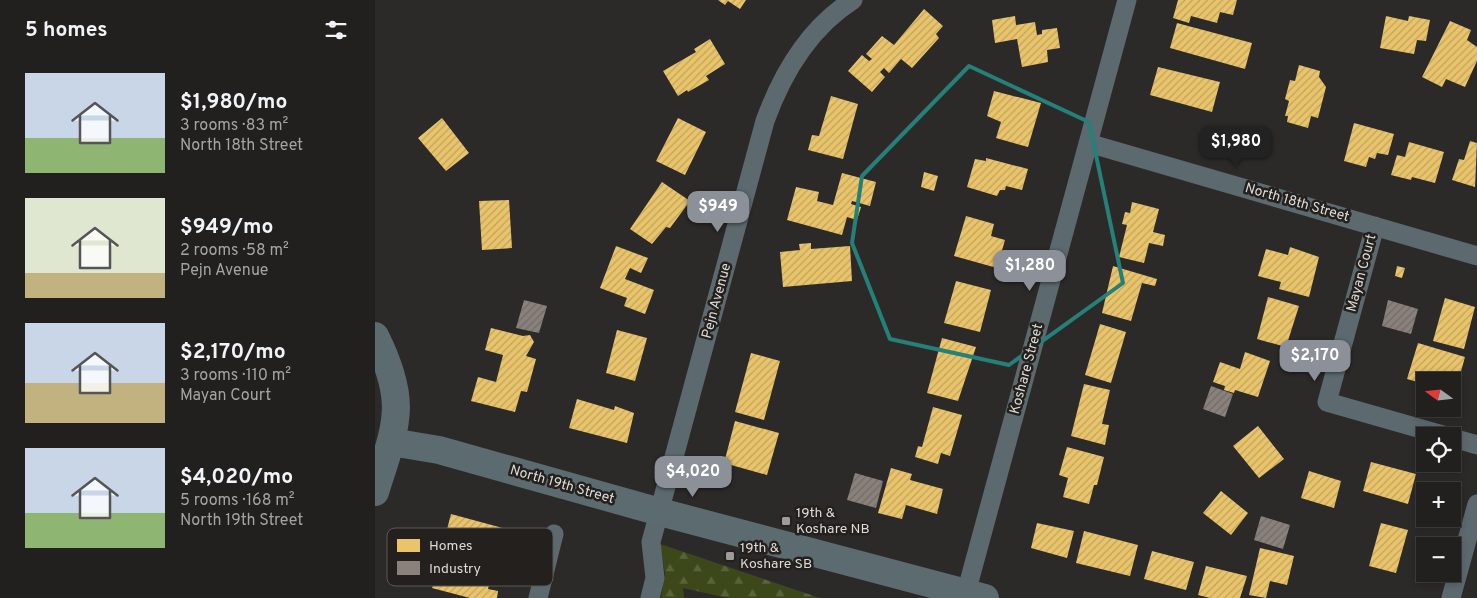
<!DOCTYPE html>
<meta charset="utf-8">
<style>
:root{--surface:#21201e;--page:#292827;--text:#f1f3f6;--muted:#a2a3a4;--line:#3e3e3c;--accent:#8c9099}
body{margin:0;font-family:Overpass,sans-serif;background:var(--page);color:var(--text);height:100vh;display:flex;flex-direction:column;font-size:19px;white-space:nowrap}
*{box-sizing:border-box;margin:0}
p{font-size:16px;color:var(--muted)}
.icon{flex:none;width:28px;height:28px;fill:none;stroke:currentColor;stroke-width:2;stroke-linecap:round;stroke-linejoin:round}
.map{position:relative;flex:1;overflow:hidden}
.sheet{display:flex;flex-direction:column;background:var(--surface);width:375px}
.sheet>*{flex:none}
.needle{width:32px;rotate:285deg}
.fabs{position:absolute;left:1041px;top:372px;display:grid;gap:10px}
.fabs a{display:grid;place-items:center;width:45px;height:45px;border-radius:0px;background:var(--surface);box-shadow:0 2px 8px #0003,0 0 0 1px var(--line);font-size:25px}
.price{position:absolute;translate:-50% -42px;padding:0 11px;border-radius:10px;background:var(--accent);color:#fff;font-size:16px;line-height:32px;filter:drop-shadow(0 1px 2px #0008)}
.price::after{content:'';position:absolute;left:50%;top:30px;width:15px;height:11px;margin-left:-8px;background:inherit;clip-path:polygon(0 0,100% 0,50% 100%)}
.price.current{background:#222;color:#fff}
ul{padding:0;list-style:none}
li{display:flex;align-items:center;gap:15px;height:125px;padding:0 25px}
li span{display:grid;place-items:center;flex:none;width:140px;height:100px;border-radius:0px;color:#555}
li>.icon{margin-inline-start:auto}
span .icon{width:60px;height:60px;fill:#fffc;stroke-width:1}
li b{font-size:21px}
h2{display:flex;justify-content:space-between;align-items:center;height:60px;padding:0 25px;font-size:21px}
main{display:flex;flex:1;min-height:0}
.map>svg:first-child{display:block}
.forest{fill:url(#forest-firs)}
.homes{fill:url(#homes-hatch)}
.industry{fill:url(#industry-hatch)}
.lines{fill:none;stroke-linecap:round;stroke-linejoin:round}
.street{stroke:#5c696e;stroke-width:19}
.secondary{stroke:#5c6b70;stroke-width:28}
.marked{fill:none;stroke:#248078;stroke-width:4;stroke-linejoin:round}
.poi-dot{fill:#9e9c9a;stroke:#24201d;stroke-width:2}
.labels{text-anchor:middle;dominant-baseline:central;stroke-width:5;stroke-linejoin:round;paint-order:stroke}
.street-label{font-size:14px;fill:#dcdad7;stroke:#24201d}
.poi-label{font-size:14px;fill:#dcdad7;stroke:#24201d;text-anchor:start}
.key{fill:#24201d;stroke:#5b5855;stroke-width:1}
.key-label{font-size:14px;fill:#dcdad7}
</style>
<main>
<section class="sheet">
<h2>5 homes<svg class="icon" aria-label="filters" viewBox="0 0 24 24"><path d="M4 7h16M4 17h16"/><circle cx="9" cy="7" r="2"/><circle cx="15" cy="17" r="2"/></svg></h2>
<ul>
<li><span style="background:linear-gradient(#c9d6e8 65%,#8fb573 0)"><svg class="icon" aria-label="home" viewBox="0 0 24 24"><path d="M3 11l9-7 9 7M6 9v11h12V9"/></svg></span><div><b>$1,980/mo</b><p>3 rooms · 83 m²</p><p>North 18th Street</p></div></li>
<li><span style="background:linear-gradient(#dfe7d0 75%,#c2b280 0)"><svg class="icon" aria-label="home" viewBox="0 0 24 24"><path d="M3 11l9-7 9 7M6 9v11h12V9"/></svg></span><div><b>$949/mo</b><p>2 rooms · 58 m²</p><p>Pejn Avenue</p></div></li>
<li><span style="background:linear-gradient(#c9d6e8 60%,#c2b280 0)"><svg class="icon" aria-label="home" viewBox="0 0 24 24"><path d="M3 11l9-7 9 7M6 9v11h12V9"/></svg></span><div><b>$2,170/mo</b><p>3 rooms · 110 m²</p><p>Mayan Court</p></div></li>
<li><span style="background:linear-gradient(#c9d6e8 65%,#8fb573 0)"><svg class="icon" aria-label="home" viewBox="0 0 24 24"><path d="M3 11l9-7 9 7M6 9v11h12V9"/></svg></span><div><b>$4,020/mo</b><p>5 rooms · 168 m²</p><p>North 19th Street</p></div></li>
</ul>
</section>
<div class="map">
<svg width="1102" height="598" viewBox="0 0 1102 598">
<defs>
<pattern id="forest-firs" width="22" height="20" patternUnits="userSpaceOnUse" patternTransform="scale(1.25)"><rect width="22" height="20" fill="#3d481a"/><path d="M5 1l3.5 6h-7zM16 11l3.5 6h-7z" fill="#58623b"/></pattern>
<pattern id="homes-hatch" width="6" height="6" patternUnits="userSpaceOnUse" patternTransform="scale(1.25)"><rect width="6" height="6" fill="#e9c46a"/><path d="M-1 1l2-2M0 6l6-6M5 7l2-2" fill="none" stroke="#bfa360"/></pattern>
<pattern id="industry-hatch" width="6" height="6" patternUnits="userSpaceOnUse" patternTransform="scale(1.25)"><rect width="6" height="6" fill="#8a817c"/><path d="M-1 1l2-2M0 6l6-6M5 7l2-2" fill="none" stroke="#716b67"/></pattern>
</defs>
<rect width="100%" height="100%" fill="#2c2a28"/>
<path class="forest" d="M285,544l160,54h-92l-45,-10 1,10h-23l4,-24z"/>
<path class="homes" d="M343,0h28l-6,9 -12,-8 -3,4z
M803,0h59l-4,15 -13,-3 -3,11 -26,-7 -2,7 -16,-5z
M549,9l19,17 -7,8 3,4 -27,30 -11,-9 -12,14 -5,-5 -4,4 5,5 -13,15 -24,-21 14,-16 7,6 3,-2 -6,-5 16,-18 12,9z
M640,16l1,9 19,-3 2,13 5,-1v-4l15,-2 3,20 -13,2 1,12 -26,5 -5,-28 -22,4 -3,-23z
M1011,16l22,5 1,-5 21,4 -4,21 -9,-1 -3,14 -34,-6z
M1075,21l21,9 -4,10 10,7v14l-12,26 -19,-8 -4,8 -20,-10z
M802,23l75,20 -7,26 -75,-21z
M335,39l15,25 -19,12 3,4 -21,12 -1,-2 -9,6 -15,-25 33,-19 -2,-3z
M924,65l21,6 -1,6 7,10 -8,31 -7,-2 -3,12 -21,-6 1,-6h-3l4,-15 -4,-2 5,-19 5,1z
M783,67l62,15 -8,30 -62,-17z
M619,91l47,12 -13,44 -32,-9 5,-16 -14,-6z
M456,96l27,8 -15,55 -35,-9 4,-15 7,1z
M67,118l27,35 -23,18 -28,-33z
M303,118l28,14 -21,43 -29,-14z
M979,123l40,11 -6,21 -11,-2 -2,6 -6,-2 -3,10 -22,-6z
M1095,141l7,2 -2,44 -23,-7 7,-21 5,1z
M1034,142l35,10 -9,31 -23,-6 -1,3 -20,-5 6,-20 8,2z
M611,158l42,11 -6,21 -16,-4 -1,4h-5l-3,6 -30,-9 8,-28 11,2z
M549,172l14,4 -4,15 -13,-4z
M467,173l34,9 -6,24 -18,-5 -1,3 10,3 -4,13 -10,-3 -5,18 -55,-15 9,-33 23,5 -2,9 16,4z
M287,182l28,19 -20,27 -4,-1 -14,17 -22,-15z
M134,200l3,48 -30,2 -3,-49z
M757,202l27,7 -6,23 12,3 -2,11 -14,-3 -5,20 -25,-6 8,-32 -5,-1 3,-12 5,1z
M591,216l28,8 -3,12 14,4 -8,28 -43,-12z
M436,243v6l39,-3 2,35 -69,6 -3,-35 20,-2 -1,-6z
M241,246l32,12 -7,15 -11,-5 -5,11 29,11 -9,24 -21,-8 3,-8 -27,-10z
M915,247l29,10 -10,40 -30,-8 2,-7 -23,-6 8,-27 22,6z
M738,266l44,13 -2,7 -13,-3 -11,38 -29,-8z
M1022,266l8,2 -3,10 -7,-2z
M581,281l35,9 -11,42 -36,-9z
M893,297l31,9 -13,41 -29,-8z
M1070,298l30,9 -11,42 -31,-8z
M725,324l26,8 -15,51 -26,-8z
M116,328l32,8 7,-1 4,7 -8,14 10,3 -9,33 -6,-1 -6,21 -44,-11 7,-24 18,5 7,-27 -18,-5z
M242,330l30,8 -12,43 -29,-8z
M567,338l34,9 -18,54 -31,-8z
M1043,343l47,14 -10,36 -2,-1v-11h-28v3l-18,-5z
M870,352l25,9 -12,36 -23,-7 -1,3 -10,-3 1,-4 -12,-4 7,-20 20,7z
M376,353l29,8 -16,59 -29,-8z
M709,384l26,6 -8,34 7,1 -4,20 -34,-9z
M202,399l37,11 1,-4 19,7 -7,30 -58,-15z
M558,407l29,8 -12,41 -9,-3 -3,11 -23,-7 3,-11 4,1z
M360,421l44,12 -12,42 -43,-12z
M883,426l26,33 -25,19 -26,-32z
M692,447l37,10 -7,28h-3l-5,19 -26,-7 5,-19 -9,-3z
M996,462l45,12 -8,30 -45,-13z
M516,468l21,6 -2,6 33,9 -6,25 -31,-9 -4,14 -24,-6z
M934,471l32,10 -7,27 -33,-10z
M846,491l27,22 -17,22 -28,-22z
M76,514l63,17 -3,13 -10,-2 -3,9 -53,-14z
M662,523l37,8 -7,27 -36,-10z
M1006,523l27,7 -12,43 -27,-7z
M709,531l54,14 -8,31 -54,-13z
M68,545l63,16 -3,14 -11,-3 -4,17 10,2 -1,7h-27l-38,-10z
M885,548l34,8 -7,29 -17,-4 -4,17 -17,-3z
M777,551l42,11 -8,28 -42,-11z
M831,566l41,10 -7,22h-30l-12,-3z"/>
<path class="industry" d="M149,300l23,6 -8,27 -23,-5z
M1013,300l30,9 -7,25 -29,-8z
M836,386l22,8 -8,23 -22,-8z
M480,473l28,8 -7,27 -29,-8z
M886,516l29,9 -7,24 -29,-9z"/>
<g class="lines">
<path class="street" d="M713,143l389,113
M1000,226l-48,176 119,34
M1078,438l24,7
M591,593l161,-593
M163,598l16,-64
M275,598l5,-20 -4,-36 114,-421c17,-47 44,-93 88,-121
M1076,598l26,-94"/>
<path class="secondary" d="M0,336c34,68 21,89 0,156
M16,442l48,8 221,62 325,86"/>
</g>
<path class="marked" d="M594,66l120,56 34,161 -114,82 -119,-26 -38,-96 10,-67z"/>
<g class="poi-dot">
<rect x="406" y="516" width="10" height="10" rx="2.5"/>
<rect x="350" y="551" width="10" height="10" rx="2.5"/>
</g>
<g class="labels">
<g class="street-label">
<text transform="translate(922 203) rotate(16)">North 18th Street</text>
<text transform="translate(987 273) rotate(-75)">Mayan Court</text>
<text transform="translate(342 301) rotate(-75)">Pejn Avenue</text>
<text transform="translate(652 369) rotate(-75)">Koshare Street</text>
<text transform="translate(187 485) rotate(16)">North 19th Street</text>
</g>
<g class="poi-label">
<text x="421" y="513">19th &amp;<tspan x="421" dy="16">Koshare NB</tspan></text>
<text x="365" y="548">19th &amp;<tspan x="365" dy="16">Koshare SB</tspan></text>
</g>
</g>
<rect x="12" y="528" width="166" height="58" rx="8" class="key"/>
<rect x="22" y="539" width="23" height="13" fill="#e9c46a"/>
<rect x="22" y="561" width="23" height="14" fill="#8a817c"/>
<g class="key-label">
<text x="54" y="550">Homes</text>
<text x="54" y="573">Industry</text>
</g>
</svg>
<div class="fabs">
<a><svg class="needle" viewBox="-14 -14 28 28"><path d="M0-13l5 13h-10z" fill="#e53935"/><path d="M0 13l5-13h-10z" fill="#a2a3a4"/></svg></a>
<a><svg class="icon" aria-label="locate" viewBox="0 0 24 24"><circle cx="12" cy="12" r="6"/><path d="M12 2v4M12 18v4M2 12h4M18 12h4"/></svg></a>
<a>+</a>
<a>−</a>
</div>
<b class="price current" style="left:861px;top:168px">$1,980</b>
<b class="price" style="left:343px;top:233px">$949</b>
<b class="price" style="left:655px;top:292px">$1,280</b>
<b class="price" style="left:940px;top:382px">$2,170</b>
<b class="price" style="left:318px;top:498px">$4,020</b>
</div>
</main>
